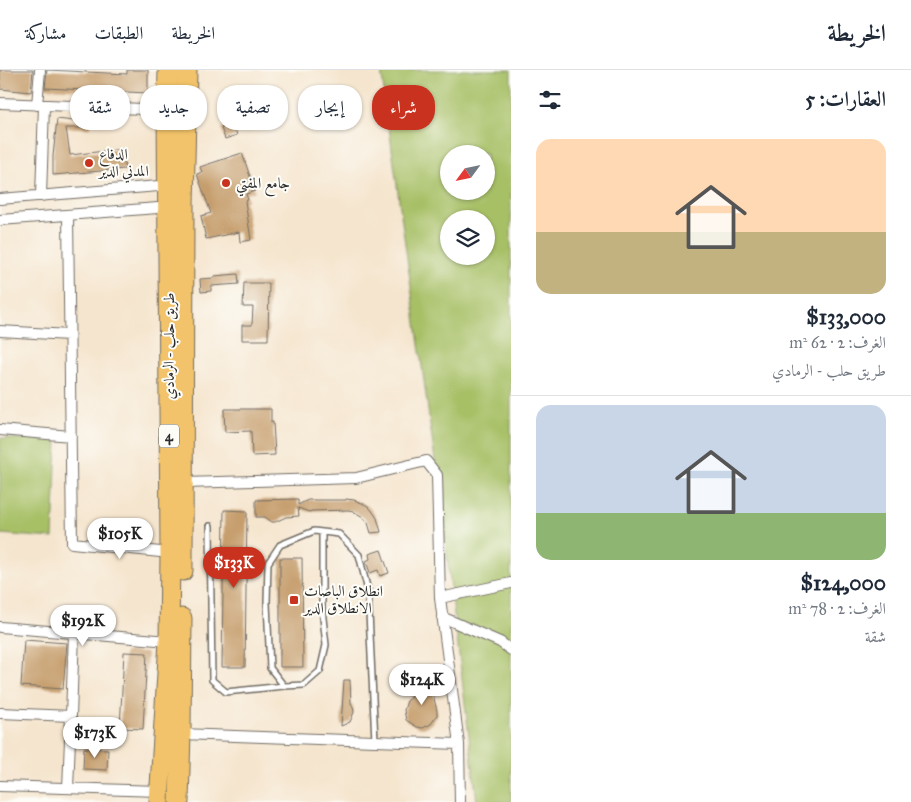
<!DOCTYPE html>
<html lang="ar">
<meta charset="utf-8">
<style>
:root{--surface:#fff;--page:#f2f2f3;--text:#1f2937;--muted:#747a83;--line:#e0e1e3;--accent:#c8321e}
body{margin:0;font-family:"IM FELL Great Primer",Amiri,serif;background:var(--page);color:var(--text);direction:rtl;height:100vh;display:flex;flex-direction:column;font-size:19px;white-space:nowrap}
*{box-sizing:border-box;margin:0}
p{font-size:16px;color:var(--muted)}
.icon{flex:none;width:28px;height:28px;fill:none;stroke:currentColor;stroke-width:2;stroke-linecap:round;stroke-linejoin:round}
.map{position:relative;flex:1;overflow:hidden;direction:ltr}
.panel{display:flex;flex-direction:column;background:var(--surface);width:400px}
.panel>*{flex:none}
.hud{position:absolute;left:15px;top:15px;width:420px;height:45px;direction:rtl;display:flex;gap:10px}
.needle{width:32px;rotate:237deg}
.fabs{position:absolute;left:440px;top:75px;display:grid;gap:10px}
.fabs a{display:grid;place-items:center;width:55px;height:55px;border-radius:50%;background:var(--surface);box-shadow:0 1px 4px #0004;font-size:25px}
.price{position:absolute;translate:-50% -42px;padding:0 11px;border-radius:18px;background:#fff;color:#222;font-size:16px;line-height:32px;filter:drop-shadow(0 1px 2px #0008)}
.price::after{content:'';position:absolute;left:50%;top:30px;width:15px;height:11px;margin-left:-8px;background:inherit;clip-path:polygon(0 0,100% 0,50% 100%)}
.price.selected{background:var(--accent);color:#fff}
ul{padding:0;list-style:none}
li{display:grid;align-content:center;gap:10px;height:265px;padding:0 25px}
li+li{border-top:1px solid var(--line)}
li span{display:grid;place-items:center;height:155px;border-radius:15px;color:#555}
li>.icon{margin-inline-start:auto}
span .icon{width:90px;height:90px;fill:#fffc;stroke-width:1}
li b{font-size:21px}
h2{display:flex;justify-content:space-between;align-items:center;height:60px;padding:0 25px;font-size:21px}
.chip{padding:0 18px;border-radius:20px;background:var(--surface);box-shadow:0 1px 4px #0004;font-size:18px;line-height:45px}
.chip.selected{background:var(--accent);color:#fff}
header{display:flex;align-items:center;gap:30px;box-sizing:border-box;height:70px;padding:0 25px;background:var(--surface);border-bottom:1px solid var(--line)}
header strong{font-size:24px}
nav{display:flex;gap:28px;margin-inline-start:auto;font-size:18px}
main{display:flex;flex:1;min-height:0}
.map>svg:first-child{display:block}
.green{fill:#a7c066;stroke:#697648;fill-rule:evenodd}
.building{fill:#c69e6d}
.lines{fill:none;stroke-linecap:round;stroke-linejoin:round}
.lane-casing{stroke:#726c64;stroke-width:8}
.street-casing{stroke:#726c64;stroke-width:12}
.highway-casing{stroke:#726c64;stroke-width:21}
.lane{stroke:#fff;stroke-width:5}
.street{stroke:#fff;stroke-width:10}
.highway{stroke:#f2c36a;stroke-width:19}
.poi-dot{fill:#c8321e;stroke:#fdfcf7;stroke-width:2}
.labels{text-anchor:middle;dominant-baseline:central;stroke-width:4;stroke-linejoin:round;paint-order:stroke}
.shield{fill:#fdfcf7;stroke:#6a6a68;stroke-width:1}
.shield-label{font-size:14px;font-weight:bold;fill:#2b2b2b}
.poi-label{font-size:15px;fill:#2b2b2b;stroke:#fdfcf7;text-anchor:start}
.street-label{font-size:15px;fill:#2b2b2b;stroke:#fdfcf7}
</style>
<header>
<strong>الخريطة</strong>
<nav><a>الخريطة</a><a>الطبقات</a><a>مشاركة</a></nav>
</header>
<main>
<section class="panel">
<h2>العقارات: 5<svg class="icon" aria-label="filters" viewBox="0 0 24 24"><path d="M4 7h16M4 17h16"/><circle cx="9" cy="7" r="2"/><circle cx="15" cy="17" r="2"/></svg></h2>
<ul>
<li><span style="background:linear-gradient(#ffd9b3 60%,#c2b280 0)"><svg class="icon" aria-label="home" viewBox="0 0 24 24"><path d="M3 11l9-7 9 7M6 9v11h12V9"/></svg></span><div><b>$133,000</b><p>الغرف: 2 · 62 m²</p><p>طريق حلب - الرمادي</p></div></li>
<li><span style="background:linear-gradient(#c9d6e8 70%,#8fb573 0)"><svg class="icon" aria-label="home" viewBox="0 0 24 24"><path d="M3 11l9-7 9 7M6 9v11h12V9"/></svg></span><div><b>$124,000</b><p>الغرف: 2 · 78 m²</p><p>شقة</p></div></li>
</ul>
</section>
<div class="map">
<svg width="511" height="732" viewBox="0 0 511 732">
<rect width="100%" height="100%" fill="#fdfcf7"/>
<filter id="ink" filterUnits="userSpaceOnUse"><feTurbulence type="fractalNoise" baseFrequency=".02" numOctaves="2"/><feDisplacementMap in="SourceGraphic" scale="10" xChannelSelector="R" yChannelSelector="G"/><feConvolveMatrix kernelMatrix="1 2 1 2 8 2 1 2 1" color-interpolation-filters="sRGB"/></filter>
<filter id="wash" filterUnits="userSpaceOnUse"><feTurbulence type="fractalNoise" baseFrequency=".0096" numOctaves="4" result="noise"/><feDisplacementMap in="SourceGraphic" scale="20" xChannelSelector="R" yChannelSelector="G"/><feGaussianBlur stdDeviation="1.12" result="paint"/><feColorMatrix in="noise" values="0 0 0 0 0 0 0 0 0 0 0 0 0 0 0 0 0 1.4 0 .05"/><feComposite in="paint" operator="in"/></filter>
<g filter="url(#wash)">
<rect width="100%" height="100%" fill="#f5e5ce"/>
<path class="green" d="M381,0h130v732h-34l-40,-327zM449,84h37v37h-37zM449,149h37v37h-37z
M0,368l57,3 -4,97 -53,-4z"/>
<g id="blocks">
<path class="building" d="M0,0h33l-2,22 -31,-3z
M47,0l80,4v-4h21v23l-103,-5z
M57,49l33,4v5h-24l4,27 53,-6 2,20 -72,6v-19z
M233,54l4,11 -12,4 -4,-11z
M242,83l13,38 -9,3 2,6 -3,1 6,39 -11,2 -1,-10 -33,7 -5,-23 10,-3 -14,-39 5,-2 -2,-5z
M238,204l1,10 -28,2v5l-10,1 -1,-13 14,-1v-2z
M244,213h25l-1,57h-26v-15h10l1,-18h-10z
M225,339h46v13h2l2,33 -23,1 -1,-25 -26,1 -1,-21h1z
M298,429v6l10,-5h38v-1l8,1 8,3 6,3 5,6 4,6 4,14 -10,1 -3,-10 -5,-6 -10,-6 -5,-1 -36,1 -3,1 -11,-4 1,8 -13,1 -11,5h-3l-7,-5h-9v-17z
M224,440l23,1 -2,156h-23z
M381,480l8,23 -9,3 -2,-6 -8,3 -4,-12 4,-2 -1,-5z
M280,488h22l1,109h-23z
M24,570l43,3 -4,46 -42,-3z
M124,582l23,1 -4,76 -23,-1z
M429,608l8,33v4l-6,9 -8,4 -6,-1 -11,-7 -2,-10 3,-9 7,-6 1,-8 9,-8z
M344,610h6l1,23 2,4 1,5 -4,10 -9,4z
M84,678l24,1 -1,21 -24,-1z"/>
</g>
</g>
<g filter="url(#ink)">
<use href="#blocks" fill-opacity="0" stroke="#726c64" stroke-width="1"/>
<g class="lines">
<g class="lane-casing">
<path id="lane" d="M210,456l2,154 14,12 58,-6
M322,462v77l4,36 -6,26 -16,14 -20,1 -14,-18 -3,-65 1,-40 12,-18 34,-14 25,3 20,21 9,36 7,150"/>
</g>
<g class="street-casing">
<path id="street" d="M0,33l167,7
M37,35l3,-35
M41,126l3,-91
M0,129l171,-14
M68,145l4,328 98,10
M0,150l171,-13
M0,261l69,4
M0,360l71,6
M184,413l172,-5 70,-17 11,14 3,123
M442,547l58,25 11,8
M0,557l169,14
M0,643l71,3 3,-82
M181,664l278,10
M0,716l159,5
M68,718l3,-72
M460,732l-1,-58 -19,-146 71,-15"/>
</g>
<g class="highway-casing">
<path id="highway" d="M183,501l1,-365 3,-136
M159,732l10,-161 1,-88 -3,-443 1,-40
M179,732l2,-68 1,-116"/>
</g>
<use href="#lane" class="lane"/>
<use href="#street" class="street"/>
<use href="#highway" class="highway"/>
</g>
</g>
<g class="poi-dot">
<circle cx="89" cy="93" r="5"/>
<circle cx="226" cy="113" r="5"/>
<rect x="289" y="525" width="10" height="10" rx="2.5"/>
</g>
<g class="labels">
<rect class="shield" x="159" y="354.5" width="20" height="23" rx="4"/>
<g class="shield-label">
<text x="169" y="366">4</text>
</g>
<g class="poi-label">
<text x="99" y="84">الدفاع<tspan x="99" dy="17">المدني الدير</tspan></text>
<text x="236" y="113">جامع المفتي</text>
<text x="304" y="521">انطلاق الباصات<tspan x="304" dy="17">الانطلاق الدير</tspan></text>
</g>
<g class="street-label">
<text transform="translate(169 276) rotate(-90)">طريق حلب - الرمادي</text>
</g>
</g>
</svg>
<div class="fabs">
<a><svg class="needle" viewBox="-14 -14 28 28"><path d="M0-13l5 13h-10z" fill="#e53935"/><path d="M0 13l5-13h-10z" fill="#747a83"/></svg></a>
<a><svg class="icon" aria-label="layers" viewBox="0 0 24 24"><path d="M12 4l9 5-9 5-9-5zM3 14l9 5 9-5"/></svg></a>
</div>
<b class="price" style="left:120px;top:490px">$105K</b>
<b class="price selected" style="left:234px;top:519px">$133K</b>
<b class="price" style="left:83px;top:577px">$192K</b>
<b class="price" style="left:422px;top:636px">$124K</b>
<b class="price" style="left:95px;top:689px">$173K</b>
<div class="hud">
<a class="chip selected">شراء</a>
<a class="chip">إيجار</a>
<a class="chip">تصفية</a>
<a class="chip">جديد</a>
<a class="chip">شقة</a>
</div>
</div>
</main>
